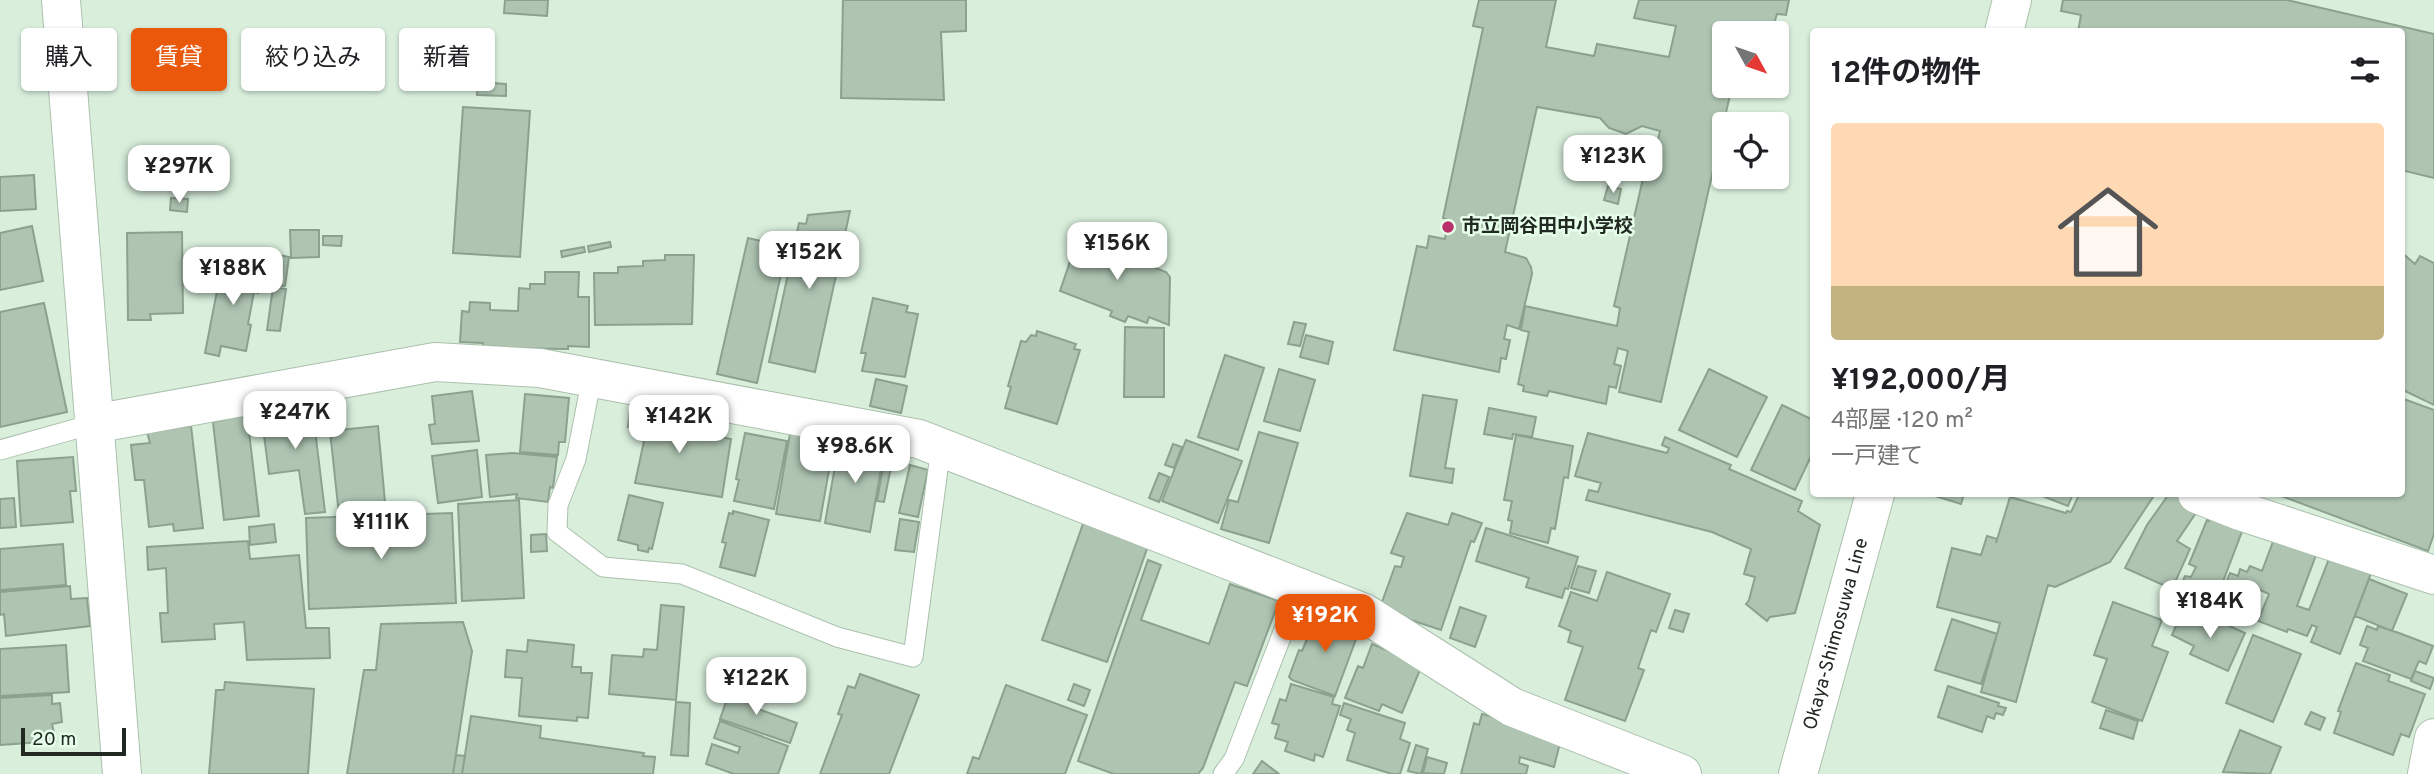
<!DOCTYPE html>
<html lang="ja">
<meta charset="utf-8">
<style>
:root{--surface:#fff;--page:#f2f2f2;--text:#202124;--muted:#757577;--accent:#ea580c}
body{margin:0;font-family:Overpass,"Noto Sans JP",sans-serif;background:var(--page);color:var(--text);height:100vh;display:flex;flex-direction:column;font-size:26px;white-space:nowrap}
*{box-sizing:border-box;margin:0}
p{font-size:23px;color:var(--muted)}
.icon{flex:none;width:38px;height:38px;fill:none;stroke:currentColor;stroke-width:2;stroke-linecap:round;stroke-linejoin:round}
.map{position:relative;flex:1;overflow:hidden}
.sheet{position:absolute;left:1810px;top:28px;width:595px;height:469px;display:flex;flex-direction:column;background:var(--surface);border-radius:7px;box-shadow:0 2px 5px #0004}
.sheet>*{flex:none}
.hud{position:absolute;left:21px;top:28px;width:665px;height:63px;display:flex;gap:14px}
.needle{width:46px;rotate:130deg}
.controls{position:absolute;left:1712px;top:21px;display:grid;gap:14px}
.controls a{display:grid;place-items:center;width:77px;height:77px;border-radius:7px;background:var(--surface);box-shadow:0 2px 5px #0004;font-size:35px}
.scale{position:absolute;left:21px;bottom:18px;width:105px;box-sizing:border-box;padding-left:7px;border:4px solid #212922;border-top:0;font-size:19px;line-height:24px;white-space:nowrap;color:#212922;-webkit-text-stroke:5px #e6fde9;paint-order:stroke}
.price{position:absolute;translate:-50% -60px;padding:0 16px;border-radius:14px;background:#fff;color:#222;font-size:23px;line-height:46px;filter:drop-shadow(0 2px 4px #0008)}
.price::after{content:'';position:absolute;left:50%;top:42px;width:21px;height:16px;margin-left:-10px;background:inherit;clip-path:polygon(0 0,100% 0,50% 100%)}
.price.selected{background:var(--accent);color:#fff}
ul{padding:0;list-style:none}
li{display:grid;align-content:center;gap:14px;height:371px;padding:0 21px}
li span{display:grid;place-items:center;height:217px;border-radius:7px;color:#555}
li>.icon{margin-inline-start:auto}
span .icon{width:126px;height:126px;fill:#fffc;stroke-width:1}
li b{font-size:30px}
h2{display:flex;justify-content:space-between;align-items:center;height:84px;padding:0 21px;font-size:30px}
.chip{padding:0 24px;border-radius:7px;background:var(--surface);box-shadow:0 2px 5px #0004;font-size:24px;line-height:63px}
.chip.selected{background:var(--accent);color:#fff}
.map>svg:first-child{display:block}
.building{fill:#afc5b2;stroke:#8ca18f;stroke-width:2}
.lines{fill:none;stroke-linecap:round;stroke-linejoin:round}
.lane-casing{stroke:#abc0ad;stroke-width:21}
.street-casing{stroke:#abc0ad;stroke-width:40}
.secondary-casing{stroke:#abc0ad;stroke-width:40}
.lane{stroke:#fff;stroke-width:19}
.street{stroke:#fff;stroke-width:38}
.secondary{stroke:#fff;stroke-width:38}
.poi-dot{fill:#b92f6b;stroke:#e6fde9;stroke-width:2.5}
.labels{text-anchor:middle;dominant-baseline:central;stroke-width:5;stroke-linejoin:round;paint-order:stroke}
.poi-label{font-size:19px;font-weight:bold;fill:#212922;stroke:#e6fde9;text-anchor:start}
.street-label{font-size:19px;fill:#212922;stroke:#e6fde9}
</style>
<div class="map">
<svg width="2434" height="774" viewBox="0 0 2434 774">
<rect width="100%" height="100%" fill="#d9efdc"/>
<path class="building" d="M505,0h43l-1,16 -43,-3z
M843,0h123v31l-25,1 3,68 -103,-2z
M1479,0h77l-10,47 48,9 3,-12 72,13 7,-31 -42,-8 5,-18h150l-3,15 -9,-1 -6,19h-47v53h8l-71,316 -42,-10 9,-41 -10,-3 -4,16 7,2 -5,22 -7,-2 -3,18 -57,-13 -2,5 -24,-5 1,-5 -6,-2 11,-52 -8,-2 4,-24 92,20 3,-18 -6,-2 30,-132 6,1 10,-44 -18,-5 -16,8 -17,-6 -9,-10 -63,-11 -32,145 21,6 5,9 1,7 -13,55 -12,-4 -3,14 6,1 -4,19 -5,-1 -2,14 -105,-22 23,-104 10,2 2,-12 16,3 3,-19 -5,-2 40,-190 -10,-2z
M2063,0h224l147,34v144l-33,-8v-138h-323l3,-17 -20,-4z
M478,82l28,2v12l-29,-1z
M463,107l67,4 -10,146 -67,-4z
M34,175l2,34 -36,2v-34z
M1608,186l13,3 -3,15 -14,-4z
M171,198l17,1 -1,13 -17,-2z
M850,211l-35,161 -46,-10 30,-139 7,1 2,-9z
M32,226l11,55 -43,9v-57z
M290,230h29v27l-28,1z
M182,232l1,81 -33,1 1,6h-23l-1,-87z
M1085,235l46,18 -2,5 37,14 4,5 -1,48 -20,-8 -2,6 -19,-7 -3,6 -15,-6 2,-5 -52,-20 18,-53 5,2z
M323,236h19l-1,10 -18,-1z
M748,238l39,9 -30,136 -40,-9z
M610,242l1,5 -22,5 -1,-6z
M584,247l1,5 -23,5 -1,-6z
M2401,252l14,12 5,-8 14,7v142l-33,-16z
M279,255l10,2 -4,29 -10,-1z
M665,255h29l-2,69 -97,1 -1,-52h24v-6l25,-1v-5l22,-1z
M223,260l40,8 -5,25 -4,-1 -6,32 3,1 -5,26 -25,-5 -2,10 -14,-3z
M545,272h34l-1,25h11v50l-21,-1v3l-74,-1v-2h-11v-3l-23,-1 2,-31 7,1 1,-10 20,1v7l28,1 1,-23 11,1v-5h15z
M273,287l13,2 -6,42 -13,-1z
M873,298l35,8 -2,6 12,2 -13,63 -43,-6 4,-18h-5z
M44,303l23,109 -67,15v-115z
M1294,322l12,2 -6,22 -12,-2z
M1125,327l39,1v69h-40z
M1037,331l39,13 -2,5 6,1 -23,74 -52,-16 6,-21 -3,-1 13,-45 5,1 5,-7 5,1z
M1306,335l27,7 -5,22 -28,-7z
M1225,355l39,13 -26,82 -40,-13z
M1279,369l36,11 -15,51 -36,-10z
M1709,369l58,28 -30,60 -58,-27z
M876,379l31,7 -6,27 -31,-7z
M472,391l7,50 -47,3 -3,-19 6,-1 -3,-28z
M525,394l44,4 -4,44h-6l-1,13 -38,-3z
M1423,395l34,5 -12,68 9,1 -2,14 -42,-7z
M2401,398l33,12v124l-6,17 -152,-57h125z
M631,402l30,6 -3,20h5v-4l25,4 -1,3 44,8 -9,58 -87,-14 9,-42 -3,-1 2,-11 -15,-2z
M312,405l13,107 -20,2 -6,-44 -30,4 -8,-62z
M1782,405l31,15v32l-18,38 -44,-20z
M1489,408l47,9 -4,20 -19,-3 -1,5 -28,-5z
M247,415l12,101 -35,4 -11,-98z
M191,426l12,102 -29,3 -1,-7 -24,3 -5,-47h-9l-4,-35 19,-2 -3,-11z
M378,426l7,76 -8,1 1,8 -39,4 -9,-84z
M791,428l44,8 -15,85 -44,-7z
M1259,432l39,11 -29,100 -48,-14 8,-29 9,2z
M745,433l42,8 -13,68 -40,-8 5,-21 -3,-1z
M1588,433l79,20 2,-5 -7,-3 3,-8 66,28 -2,4 73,32 -4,10 22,14 -25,88 -25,4 -3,4 -21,-17 3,-4 6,-23 -11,-3 7,-25 -39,-17 -126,-32 3,-10 9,2 3,-9 -26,-7z
M1516,435l57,11 -5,32 -4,-1 -9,52 -4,-1 -3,15 -38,-10 2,-12 -4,-1 4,-19 -8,-1z
M840,438l45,8 -15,86 -45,-9z
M1186,440l56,21 -24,62 -56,-22z
M1173,444l9,3 -8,21 -9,-3z
M477,450l5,47 -44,6 -6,-47z
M886,450l8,2 -10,50 -7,-1z
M512,453l45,4 -4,31 -3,-1 -2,15 -32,-4 1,-4 -27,3 -4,-42z
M73,457l3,34h-6l3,31 -52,4 -4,-65z
M910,465l18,5 -10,47 -19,-4z
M1159,473l10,4 -10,25 -10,-4z
M1933,494h31l-3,10 -29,-9z
M2037,494h36l-5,12z
M2074,494h81l-45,68 -55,25 -7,-2 -32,117 -35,-10 19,-69 -63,-16 15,-59 29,7 6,-19 10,3 -1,4 14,-46 56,16 1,-2 4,1 7,-15z
M2169,494h6l23,16 -21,31 13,8 -18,40 -47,-21 22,-43z
M629,495l34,8 -11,46 -3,-1 -1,4 -10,-2v-5l-20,-5z
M14,498l2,29 -16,1v-29z
M519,500l5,98 -62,3 -4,-97z
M2215,508l31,13 -30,79 -27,-11 -1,4 -9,-3 6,-14 6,1 5,-10 -7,-3 18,-44 2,1z
M733,511l36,9 -14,56 -35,-9 6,-24 -4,-1 7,-29 4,1z
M452,513l4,90 -147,6 -3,-91z
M1407,513l41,12 4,-12 30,10 -8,19 -3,-1 -30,89 -30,-10 -29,-18 13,-36 6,1 3,-10 -13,-4z
M900,519l19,3 -5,30 -19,-2z
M1084,521l65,22 -42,119 -65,-22z
M274,524l2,18 -26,3 -1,-18z
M1486,528l92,29 -10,32 -3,-1 -3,10 -36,-11 3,-9 -53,-17z
M2277,531l42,16 -22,59 12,4 23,-59 41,17 -33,86 -29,-12 6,-15 -5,-2 -5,11 -19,-7 -1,3 -29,-11 11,-27 -11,-5 -2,4 -12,-5 -2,6 -6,-2 -6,16 -12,-5 12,-30 8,3 2,-7 7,3 3,-6 12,5z
M546,534l1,17 -16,1v-17z
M248,541l2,18 49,-4 7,73h23l1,30 -83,2 -3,-38 -30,2 1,15 -53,3 -2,-29h8l-2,-45 -18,2 -1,-23z
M63,544l3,41 -66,5v-41z
M1148,560l13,5 -20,55 68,24 21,-60 49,17 -32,85 -12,-4 -32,86 -5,6h-84l-36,-13z
M1578,566l18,5 -7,22 -18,-5z
M1607,572l63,22 -14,38 -5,-2 -13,38 6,2 -19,51 -60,-21 18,-53 -15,-5 3,-11 -12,-5 12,-34 26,9z
M2369,579l38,15 -15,37 -37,-15z
M70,586l1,13 16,-1 3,28 -84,10 -2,-22 -4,1v-23z
M2113,602l49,18 -10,26 16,6 -26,69 -50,-19 15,-43 -13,-4z
M661,605l23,2 -8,93 -67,-6 3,-39 31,2 1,-8 13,1z
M1460,607l26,9 -11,31 -25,-9z
M1320,608l39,23 -24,65 -43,-16 -3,-3 10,-27 3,1z
M1675,610l14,4 -6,18 -14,-4z
M2182,612l20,10 3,-7 40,18 -17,38 -38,-17 4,-8 -22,-11z
M1952,619l45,15 -16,50 -46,-14z
M463,622l9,29 -19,123h-106l17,-104h12l5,-46z
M2367,626l10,4 1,-4 21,7 34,13 -7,18 -7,-3 -8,18 -48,-18 5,-13 -8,-3z
M2253,635l48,19 -28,68 -47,-19z
M528,640l46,5 -2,22h9v6h11l-4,45 -11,-1v4l-58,-5 3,-38 -17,-1 2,-27 20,2z
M1372,644l50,21 -20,48 -20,-9 -3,7 -34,-13 13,-32 5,2z
M66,645l3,47 -69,4v-47z
M2356,663l34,12 -2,6 37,13 -16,43 -8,-3 -8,21 -59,-22 7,-21 -3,-1z
M2415,671l19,7 -4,11 -19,-8z
M860,674l59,21 -30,79h-69l22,-59 -4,-1 10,-28 7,2z
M748,677l34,11 -4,14 -35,-10z
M225,682l89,7 -6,85h-99l7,-84h8z
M1074,684l16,6 -6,16 -16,-6z
M1291,684l43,13 -2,7 8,2 -17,51 -8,-3 -1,7 -29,-10 3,-9 -13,-4 4,-13 -7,-2 8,-24 6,2z
M1006,685l81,30 -22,59h-98l6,-17 6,2z
M1948,686l51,17 -1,3 8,2 -3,7 -7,-2 -2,6 -7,-3 -5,16 -44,-15z
M731,688l31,11 -4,10 39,14 -7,20 -70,-24z
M52,695v9l8,-1 2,19 -10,2 4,17 -56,4v-47z
M676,702l14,1 -2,53 -17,-1z
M1344,703l61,20 -5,16 10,4 -10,31h-8l-45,-14 8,-27 -8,-3 4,-11 -11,-4z
M2106,710l32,11 -5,18 -33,-11z
M2311,712l14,6 -5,12 -15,-6z
M1482,714l46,11 33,14 -7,28 -34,-10 -1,6 9,3 -2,8h-65l13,-51 5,2z
M471,716l70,10 -1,12 104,15 -1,3 12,1 -2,17h-191z
M720,721l68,25 -10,28h-44l-28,-10 6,-20 26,9 2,-6 -26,-9z
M2240,730l41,17 -11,27 -47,-2z
M1416,745l12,4 -7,25 -13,-3z
M456,755l9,1 -3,18h-9z
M1427,757l20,6 -3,11 -21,-1z
M1262,761l17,13h-26z"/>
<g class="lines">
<g class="lane-casing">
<path id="lane" d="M592,377l-16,82 -18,46 -1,27 46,35 79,7 155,63 76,20 28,-210
M0,450l93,-26
M1223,774l11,-15 66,-171"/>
</g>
<g class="street-casing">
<path id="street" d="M93,424l342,-62 105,6 379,71 445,174 148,94 170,67
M2197,494l43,17 194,64
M2427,774l7,-36"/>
</g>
<g class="secondary-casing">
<g id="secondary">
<path d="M61,0l61,774"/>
<path d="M2004,32l8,-32"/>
<path id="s1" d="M1798,774l77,-280"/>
</g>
</g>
<use href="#lane" class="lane"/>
<use href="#street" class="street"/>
<use href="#secondary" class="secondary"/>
</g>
<circle class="poi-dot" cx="1448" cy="227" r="7"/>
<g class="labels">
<g class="poi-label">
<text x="1462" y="227">市立岡谷田中小学校</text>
</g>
<g class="street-label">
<text stroke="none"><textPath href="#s1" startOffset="145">Okaya-Shimosuwa Line</textPath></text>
</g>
</g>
</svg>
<div class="controls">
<a><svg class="needle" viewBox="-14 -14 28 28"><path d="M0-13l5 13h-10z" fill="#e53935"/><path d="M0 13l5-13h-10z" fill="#757577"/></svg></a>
<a><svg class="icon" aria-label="locate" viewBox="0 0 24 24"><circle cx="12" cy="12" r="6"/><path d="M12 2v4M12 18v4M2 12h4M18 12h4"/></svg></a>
</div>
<div class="scale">20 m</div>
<b class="price" style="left:1613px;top:195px">¥123K</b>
<b class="price" style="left:179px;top:205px">¥297K</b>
<b class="price" style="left:1117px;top:282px">¥156K</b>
<b class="price" style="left:809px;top:291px">¥152K</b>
<b class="price" style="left:233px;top:307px">¥188K</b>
<b class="price" style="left:295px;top:451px">¥247K</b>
<b class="price" style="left:679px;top:455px">¥142K</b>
<b class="price" style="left:855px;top:485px">¥98.6K</b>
<b class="price" style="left:381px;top:561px">¥111K</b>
<b class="price" style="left:2210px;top:640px">¥184K</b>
<b class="price selected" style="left:1325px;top:654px">¥192K</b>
<b class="price" style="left:756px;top:717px">¥122K</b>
<div class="hud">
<a class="chip">購入</a>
<a class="chip selected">賃貸</a>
<a class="chip">絞り込み</a>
<a class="chip">新着</a>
</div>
<section class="sheet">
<h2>12件の物件<svg class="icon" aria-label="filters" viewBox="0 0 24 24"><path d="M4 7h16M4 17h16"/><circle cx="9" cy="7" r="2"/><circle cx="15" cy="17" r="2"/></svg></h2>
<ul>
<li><span style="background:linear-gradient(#ffd9b3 75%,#c2b280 0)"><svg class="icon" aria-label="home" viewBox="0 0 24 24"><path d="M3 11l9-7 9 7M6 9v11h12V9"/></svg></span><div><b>¥192,000/月</b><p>4部屋 · 120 m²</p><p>一戸建て</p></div></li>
</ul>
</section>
</div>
